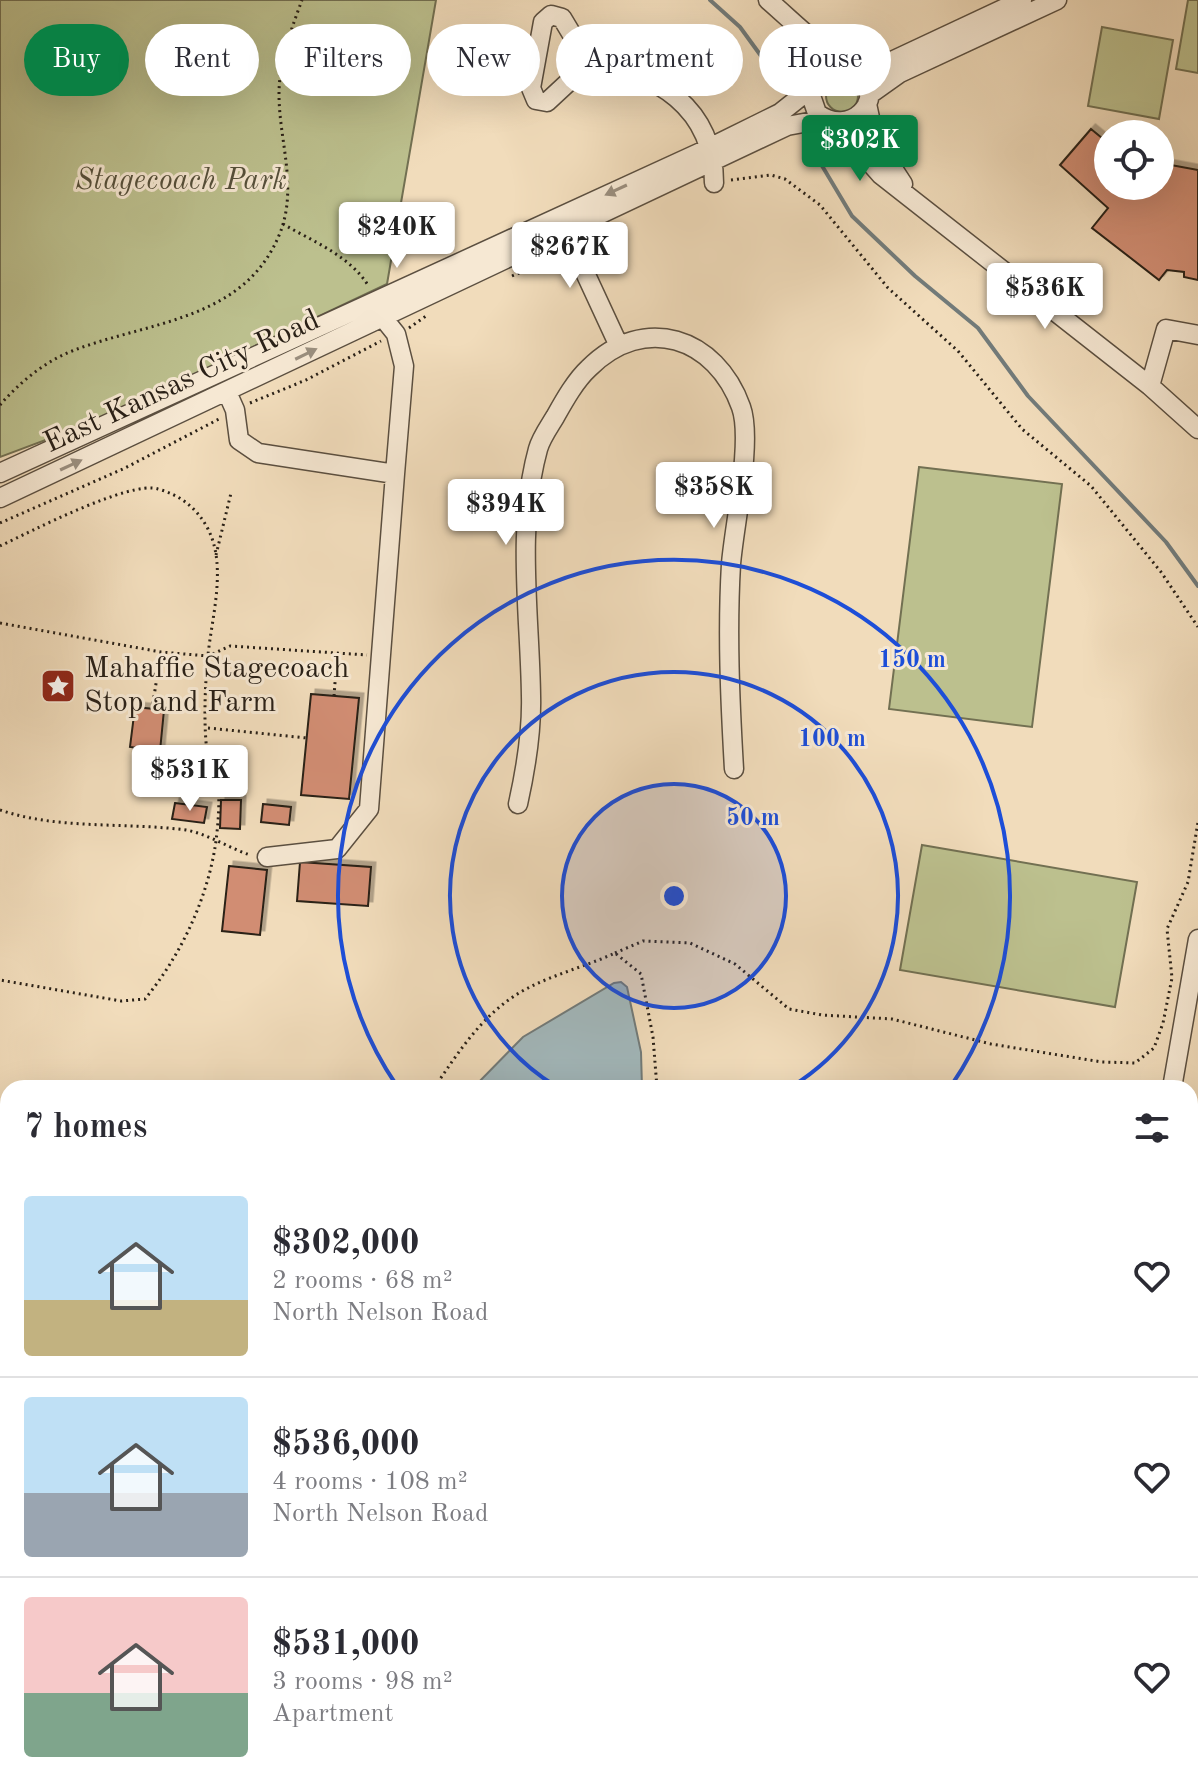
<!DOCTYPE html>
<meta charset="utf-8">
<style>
:root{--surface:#fff;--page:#f2f2f3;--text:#2b2b33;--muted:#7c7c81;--line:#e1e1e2;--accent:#0b8043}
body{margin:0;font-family:"Old Standard TT",serif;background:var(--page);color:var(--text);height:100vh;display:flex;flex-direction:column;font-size:30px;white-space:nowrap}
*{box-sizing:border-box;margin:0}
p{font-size:26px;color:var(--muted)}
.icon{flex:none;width:44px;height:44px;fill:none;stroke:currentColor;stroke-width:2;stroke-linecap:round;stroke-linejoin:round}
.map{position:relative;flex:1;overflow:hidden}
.side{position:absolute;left:0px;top:1080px;width:1198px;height:712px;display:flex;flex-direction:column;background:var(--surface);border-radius:24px 24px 0 0;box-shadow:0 8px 32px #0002}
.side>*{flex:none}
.guide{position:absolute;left:24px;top:24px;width:1150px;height:72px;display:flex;gap:16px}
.fabs{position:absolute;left:1094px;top:120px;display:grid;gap:16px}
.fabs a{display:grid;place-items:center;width:80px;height:80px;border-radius:50%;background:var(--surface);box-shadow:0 8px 32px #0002;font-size:40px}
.price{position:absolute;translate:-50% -68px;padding:0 18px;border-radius:8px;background:#fff;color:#222;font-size:26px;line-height:52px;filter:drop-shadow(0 2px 4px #0008)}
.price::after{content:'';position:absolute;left:50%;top:48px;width:24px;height:18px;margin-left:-12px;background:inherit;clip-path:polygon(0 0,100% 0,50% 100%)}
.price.active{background:var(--accent);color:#fff}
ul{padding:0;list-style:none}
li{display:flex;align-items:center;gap:24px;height:200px;padding:0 24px}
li+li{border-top:2px solid var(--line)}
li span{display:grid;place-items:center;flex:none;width:224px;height:160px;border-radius:8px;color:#555}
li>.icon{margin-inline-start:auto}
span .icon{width:96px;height:96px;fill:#fffc;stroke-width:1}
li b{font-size:34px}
h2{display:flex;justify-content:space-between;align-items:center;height:96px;padding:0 24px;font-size:34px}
.pill{padding:0 28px;border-radius:36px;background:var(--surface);box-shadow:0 8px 32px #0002;font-size:28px;line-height:72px}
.pill.active{background:var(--accent);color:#fff}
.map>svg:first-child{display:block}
.green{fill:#bcc08e;stroke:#727052;stroke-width:2}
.water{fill:#a2b8bc;stroke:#727b7a;stroke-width:2}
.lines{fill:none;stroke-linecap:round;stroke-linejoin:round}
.stream{stroke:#727b7a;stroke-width:4}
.building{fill:#d18d73;stroke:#292017;stroke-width:2;filter:url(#shadow)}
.minor-casing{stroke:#5b4f40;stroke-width:21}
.path{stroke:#292017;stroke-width:3;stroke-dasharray:2 4;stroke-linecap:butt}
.minor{stroke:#f6e8d3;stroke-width:18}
.oneway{fill:#9a8e7e}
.ring{fill:none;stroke:#1d4ed8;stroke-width:4}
.labels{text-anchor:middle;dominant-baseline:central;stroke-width:6;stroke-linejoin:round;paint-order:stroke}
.park-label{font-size:30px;font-style:italic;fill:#55503b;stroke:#f6e8d3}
.street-label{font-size:30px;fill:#292017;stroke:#f6e8d3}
.poi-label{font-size:30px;fill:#292017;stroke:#f6e8d3;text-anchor:start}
.centre{fill:#1d4ed8;stroke:#f6e8d3;stroke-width:4}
.ring-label{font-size:24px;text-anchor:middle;font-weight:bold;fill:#1d4ed8;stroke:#f6e8d3;stroke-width:6;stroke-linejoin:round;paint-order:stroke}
</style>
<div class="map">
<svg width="1198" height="1792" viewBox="0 0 1198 1792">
<defs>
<filter id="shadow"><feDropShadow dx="4.5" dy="-4.5" stdDeviation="0" flood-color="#0004"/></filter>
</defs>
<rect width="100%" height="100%" fill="#f1dcbb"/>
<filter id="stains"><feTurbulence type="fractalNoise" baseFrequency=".0025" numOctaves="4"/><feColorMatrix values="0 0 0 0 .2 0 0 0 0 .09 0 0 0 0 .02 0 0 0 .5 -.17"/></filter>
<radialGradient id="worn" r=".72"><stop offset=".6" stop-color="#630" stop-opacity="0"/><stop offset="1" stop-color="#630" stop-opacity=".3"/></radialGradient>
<path class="green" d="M0,0h436l-49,284 -288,136 -99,37z
M1188,0h10v73l-22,-4z
M1102,27l71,13 -14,79 -71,-13z
M826 96a16 16 0 1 1 32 0a16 16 0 1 1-32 0Z
M919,467l143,17 -30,243 -143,-18z
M922,845l215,37 -22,125 -215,-37z"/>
<path class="water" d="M621,982l6,5 14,65 1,36h-169l50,-51 91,-54z"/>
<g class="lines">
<path class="stream" d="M710,0l30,27 32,44
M812,149l40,67 63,60 63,52 50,68 138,146 32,44"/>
</g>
<path class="building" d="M1091,129l17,14v43h52v-23l38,7v110l-14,-3v-5l-17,-2 -8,10 -67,-52 16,-20 -48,-43z
M311,694l48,4 -10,101 -48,-4z
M135,707l29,3 -4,41 -30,-4z
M221,800h20l-1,29 -20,-1z
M175,803l32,4 -3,16 -32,-4z
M263,804l28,3 -2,18 -28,-3z
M300,862l71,5 -3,39 -71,-5z
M229,866l38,4 -7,65 -38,-4z
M1190,1360l8,2v40l-8,-1z
M65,1784h24l-1,8h-25z
M748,1784h34l-2,8h-34z
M943,1784h20l-1,8h-20z
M988,1784l32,3 -1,5h-32z"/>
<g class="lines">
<g class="minor-casing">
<path id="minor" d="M768,0c23,20 46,43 72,61 7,5 15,6 21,12 26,28 -12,65 -44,40l-8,-23 12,-21 21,-6
M794,29l11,17 8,33
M589,63l-42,39 -11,-2 -5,-12 12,-66 8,-7 11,3 27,45c67,9 125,44 125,120
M853,67l41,-7 128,-60
M869,95l31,-22 157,-73
M867,104l8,37 28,43
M835,123l46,52 269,211 48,43
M562,223l57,123
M1150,386l16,-57 32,6
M227,392l8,18 4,30 19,13 137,21 9,-108 -8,-32 -20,-25
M0,473l703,-322 77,-38 29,-23
M0,498l787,-372 38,-7
M518,804c8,-36 14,-71 13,-108 -1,-81 -15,-167 7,-247 3,-11 11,-22 17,-32 9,-16 20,-36 34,-49 55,-55 127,-31 152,39 12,33 -7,119 -10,157 -4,68 -1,136 3,205
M267,857l70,-8 32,-40 26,-335
M1172,1088l26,-149
M0,1122l8,1
M1190,1208l8,1
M0,1328l8,1
M1190,1438l8,1
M0,1534l8,1
M1190,1653l8,2
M0,1734l8,1
M24,1792l1,-8
M268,1792l1,-8
M886,1792l6,-8
M1051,1792l2,-8"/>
</g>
<path class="path" d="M731,180l40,-5 14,4 35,26 68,83 70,63 64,78 69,57 70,86 37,55
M283,224c29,17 68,32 86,63
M512,276l48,-21
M409,328l17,-12
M250,403l56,-23 75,-39
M0,405c19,-22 44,-43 72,-54 77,-30 173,-30 208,-118 18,-46 -1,-92 -1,-139 0,-32 12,-64 23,-94
M0,523l125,-55 94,-49
M0,546c30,-14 130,-66 158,-57 22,6 39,19 50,40 19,37 4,87 0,126 -3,28 -5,75 0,103 2,9 9,18 10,28 2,16 0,39 -2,55 -8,57 -35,114 -71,158l-24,2 -121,-21
M216,555l15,-62
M0,623l161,29 47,4 22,-10 137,9
M334,696l3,-40
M152,709l9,-57
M208,728l99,10
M0,810c59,20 125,12 186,20 22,4 43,18 64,25
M615,953l28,-12 47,2 45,21 54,45 33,6 70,4 99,25 111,18 33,1 19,-15 9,-25 9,-45 -5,-49 21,-47 10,-60
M434,1088c26,-38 51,-78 94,-100 27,-14 59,-22 87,-35l26,21 12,63 4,51
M430,1784l57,8
M735,1792l2,-8"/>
<use href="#minor" class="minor"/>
</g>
<defs><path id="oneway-solid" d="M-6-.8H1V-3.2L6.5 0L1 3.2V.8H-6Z" transform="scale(2)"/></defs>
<g class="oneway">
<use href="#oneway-solid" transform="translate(616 190) rotate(155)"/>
<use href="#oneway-solid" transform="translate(306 354) rotate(-26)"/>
<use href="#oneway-solid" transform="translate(71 465) rotate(-25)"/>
</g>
<circle cx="674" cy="896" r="112" fill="#1d4ed8" fill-opacity=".12"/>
<g class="ring">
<circle cx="674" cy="896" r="112"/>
<path d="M557 1087A224 224 0 1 1 791 1087"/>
<path d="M397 1086A336 336 0 1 1 951 1086"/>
</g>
<defs>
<g id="sight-square" transform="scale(1.8)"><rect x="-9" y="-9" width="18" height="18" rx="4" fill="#8f2418" stroke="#f6e8d3"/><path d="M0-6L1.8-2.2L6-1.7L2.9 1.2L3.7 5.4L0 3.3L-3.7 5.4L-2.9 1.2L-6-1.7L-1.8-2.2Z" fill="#fff"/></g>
</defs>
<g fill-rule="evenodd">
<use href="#sight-square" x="58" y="686"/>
</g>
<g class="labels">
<g class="park-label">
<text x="181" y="181">Stagecoach Park</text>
</g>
<g class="street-label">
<text transform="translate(182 382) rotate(-25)">East Kansas City Road</text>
</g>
<g class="poi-label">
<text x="84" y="669">Mahaffie Stagecoach<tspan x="84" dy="34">Stop and Farm</tspan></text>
</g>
</g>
<circle cx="674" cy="896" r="12" class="centre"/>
<g class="ring-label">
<text x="912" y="667">150 m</text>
<text x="832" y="746">100 m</text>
<text x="753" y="825">50 m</text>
</g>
<rect width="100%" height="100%" filter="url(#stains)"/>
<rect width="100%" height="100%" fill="url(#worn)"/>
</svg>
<div class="fabs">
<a><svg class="icon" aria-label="locate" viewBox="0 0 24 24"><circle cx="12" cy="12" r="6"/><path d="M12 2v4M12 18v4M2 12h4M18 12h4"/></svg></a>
</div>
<b class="price active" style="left:860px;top:183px">$302K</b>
<b class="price" style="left:397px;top:270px">$240K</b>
<b class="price" style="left:570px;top:290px">$267K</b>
<b class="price" style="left:1045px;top:331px">$536K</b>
<b class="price" style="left:714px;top:530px">$358K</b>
<b class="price" style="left:506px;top:547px">$394K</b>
<b class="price" style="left:190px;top:813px">$531K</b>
<div class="guide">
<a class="pill active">Buy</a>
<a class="pill">Rent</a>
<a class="pill">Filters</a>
<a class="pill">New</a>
<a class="pill">Apartment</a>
<a class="pill">House</a>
</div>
<section class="side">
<h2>7 homes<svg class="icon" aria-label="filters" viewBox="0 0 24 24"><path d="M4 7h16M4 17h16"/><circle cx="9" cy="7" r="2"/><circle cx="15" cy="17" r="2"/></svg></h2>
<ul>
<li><span style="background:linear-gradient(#bfe0f5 65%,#c2b280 0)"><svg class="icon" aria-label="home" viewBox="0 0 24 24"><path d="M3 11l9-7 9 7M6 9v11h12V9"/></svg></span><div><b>$302,000</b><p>2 rooms · 68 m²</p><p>North Nelson Road</p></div><svg class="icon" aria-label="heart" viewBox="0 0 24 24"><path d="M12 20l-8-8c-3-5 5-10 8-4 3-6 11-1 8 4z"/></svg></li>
<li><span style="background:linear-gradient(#bfe0f5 60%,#9aa5b1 0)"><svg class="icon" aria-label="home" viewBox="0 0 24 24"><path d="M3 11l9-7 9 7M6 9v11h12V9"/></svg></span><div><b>$536,000</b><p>4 rooms · 108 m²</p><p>North Nelson Road</p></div><svg class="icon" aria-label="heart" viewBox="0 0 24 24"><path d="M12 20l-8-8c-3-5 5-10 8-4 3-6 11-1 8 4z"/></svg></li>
<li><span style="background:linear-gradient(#f6c9c9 60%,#7fa58c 0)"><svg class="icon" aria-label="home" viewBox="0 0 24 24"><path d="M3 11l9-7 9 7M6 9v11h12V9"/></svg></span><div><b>$531,000</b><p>3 rooms · 98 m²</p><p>Apartment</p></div><svg class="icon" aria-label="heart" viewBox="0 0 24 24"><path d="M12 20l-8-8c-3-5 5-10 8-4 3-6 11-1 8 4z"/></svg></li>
</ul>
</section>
</div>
